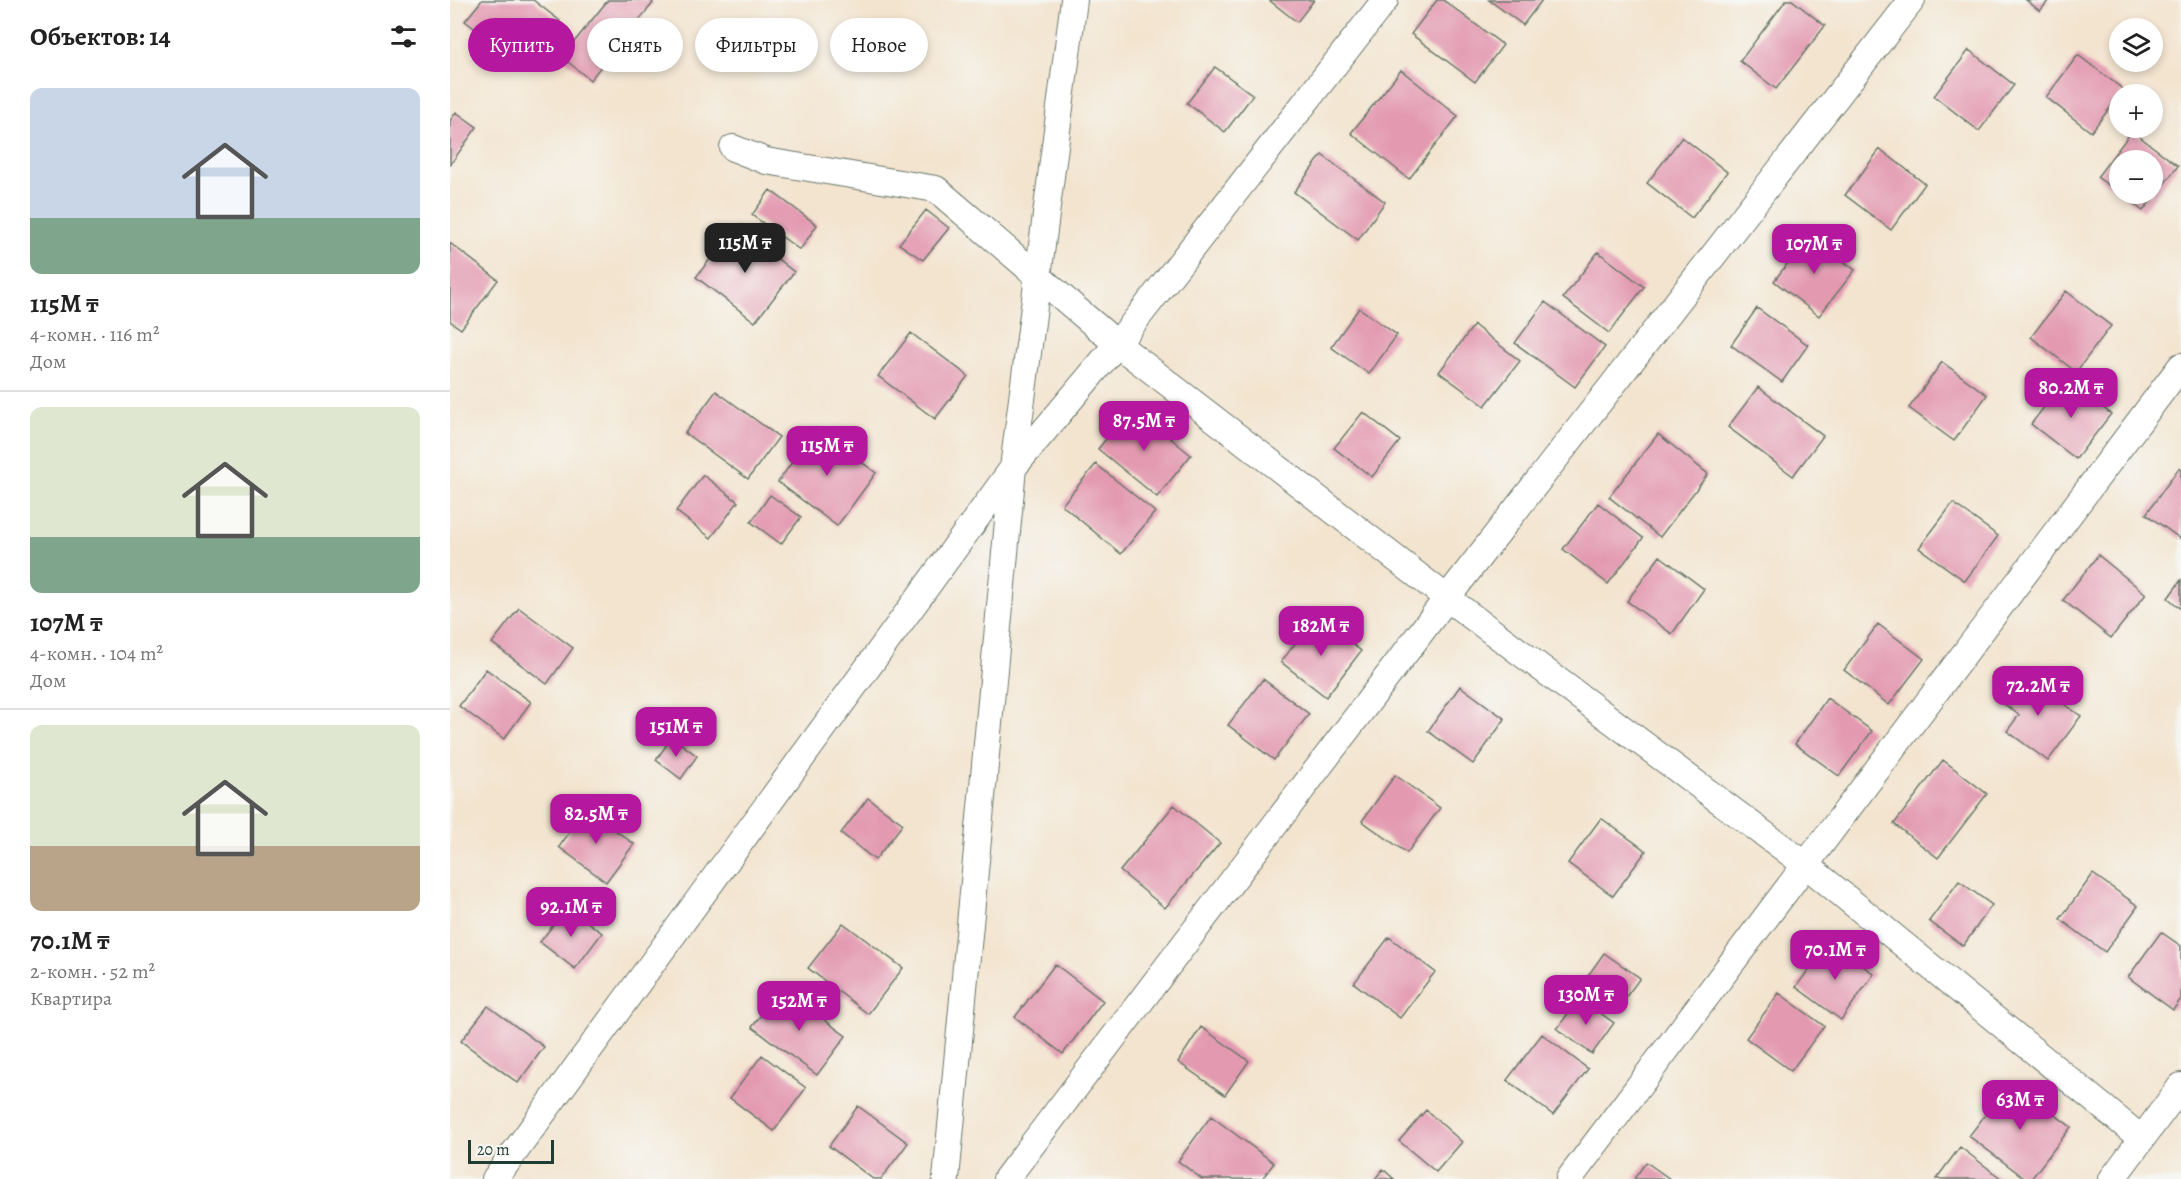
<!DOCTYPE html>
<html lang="ru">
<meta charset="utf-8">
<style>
:root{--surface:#fff;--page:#f6f6f6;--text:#222;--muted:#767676;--line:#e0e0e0;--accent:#b5179e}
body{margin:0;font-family:Alegreya,serif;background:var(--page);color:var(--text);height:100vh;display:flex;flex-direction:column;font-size:22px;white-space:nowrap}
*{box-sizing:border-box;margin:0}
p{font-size:20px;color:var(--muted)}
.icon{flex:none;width:33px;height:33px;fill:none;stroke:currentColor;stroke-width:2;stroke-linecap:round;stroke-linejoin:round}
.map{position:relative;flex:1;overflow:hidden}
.details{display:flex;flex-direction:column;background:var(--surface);width:450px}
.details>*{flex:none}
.top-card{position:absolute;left:18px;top:18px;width:570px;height:54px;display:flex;gap:12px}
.controls{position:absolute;left:1659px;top:18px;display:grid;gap:12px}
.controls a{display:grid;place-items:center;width:54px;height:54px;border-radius:50%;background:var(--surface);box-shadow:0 3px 9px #0003;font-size:30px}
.scale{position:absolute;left:18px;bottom:15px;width:86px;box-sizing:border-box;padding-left:6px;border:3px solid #1f3d34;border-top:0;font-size:16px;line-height:21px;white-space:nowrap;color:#1f3d34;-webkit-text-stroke:4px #f6f6f2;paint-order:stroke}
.price{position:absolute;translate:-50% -51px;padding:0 14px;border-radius:12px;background:var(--accent);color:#fff;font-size:20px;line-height:39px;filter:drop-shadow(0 2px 3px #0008)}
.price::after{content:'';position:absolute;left:50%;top:36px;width:18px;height:14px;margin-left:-9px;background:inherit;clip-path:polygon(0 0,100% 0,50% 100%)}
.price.on{background:#222;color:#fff}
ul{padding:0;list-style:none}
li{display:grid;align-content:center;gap:12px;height:318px;padding:0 30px}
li+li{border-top:2px solid var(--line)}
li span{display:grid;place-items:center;height:186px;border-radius:12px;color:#555}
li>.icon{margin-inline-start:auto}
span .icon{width:108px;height:108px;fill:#fffc;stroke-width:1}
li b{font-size:26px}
h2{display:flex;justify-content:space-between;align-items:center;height:72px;padding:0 30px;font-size:26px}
.tag{padding:0 21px;border-radius:27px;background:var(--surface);box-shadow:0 3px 9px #0003;font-size:21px;line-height:54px}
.tag.on{background:var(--accent);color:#fff}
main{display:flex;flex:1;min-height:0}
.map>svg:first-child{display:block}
.building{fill:#e39ab1}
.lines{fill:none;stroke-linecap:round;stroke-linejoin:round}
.minor-casing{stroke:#69776a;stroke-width:28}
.minor{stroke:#fff;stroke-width:26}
</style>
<main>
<section class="details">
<h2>Объектов: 14<svg class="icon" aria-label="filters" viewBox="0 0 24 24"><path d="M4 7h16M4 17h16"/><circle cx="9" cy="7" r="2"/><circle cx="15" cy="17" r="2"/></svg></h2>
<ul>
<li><span style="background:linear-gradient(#c9d6e8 70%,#7fa58c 0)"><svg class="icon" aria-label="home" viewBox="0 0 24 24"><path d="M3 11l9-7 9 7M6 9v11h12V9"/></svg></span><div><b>115M ₸</b><p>4-комн. · 116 m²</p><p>Дом</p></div></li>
<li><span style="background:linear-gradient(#dfe7d0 70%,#7fa58c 0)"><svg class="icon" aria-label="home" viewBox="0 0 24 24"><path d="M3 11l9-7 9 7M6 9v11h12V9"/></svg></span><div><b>107M ₸</b><p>4-комн. · 104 m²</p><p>Дом</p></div></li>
<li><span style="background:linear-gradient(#dfe7d0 65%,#b9a48a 0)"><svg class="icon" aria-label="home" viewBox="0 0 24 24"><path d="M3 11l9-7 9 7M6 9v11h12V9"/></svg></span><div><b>70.1M ₸</b><p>2-комн. · 52 m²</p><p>Квартира</p></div></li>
</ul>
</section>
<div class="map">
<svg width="1731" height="1179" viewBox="0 0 1731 1179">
<rect width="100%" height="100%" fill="#f6f6f2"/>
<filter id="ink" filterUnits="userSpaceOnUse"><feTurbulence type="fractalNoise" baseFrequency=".0167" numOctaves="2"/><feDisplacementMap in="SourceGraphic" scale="12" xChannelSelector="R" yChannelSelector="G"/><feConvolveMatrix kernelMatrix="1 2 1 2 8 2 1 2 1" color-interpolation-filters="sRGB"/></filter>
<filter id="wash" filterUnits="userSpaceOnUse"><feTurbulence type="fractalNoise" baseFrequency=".008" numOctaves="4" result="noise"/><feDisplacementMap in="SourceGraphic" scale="24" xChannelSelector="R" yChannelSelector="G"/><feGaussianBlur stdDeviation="1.35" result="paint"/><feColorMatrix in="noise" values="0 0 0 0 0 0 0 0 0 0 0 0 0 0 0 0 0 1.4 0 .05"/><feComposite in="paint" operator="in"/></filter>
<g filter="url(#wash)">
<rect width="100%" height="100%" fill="#f3e4cf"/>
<g id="blocks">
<path class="building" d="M32,0h51l27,21 -36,46 -59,-46z
M158,0h42l3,3 -63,77 -28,-23z
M819,0h45l-17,22z
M987,0h6l60,45 -28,37 -64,-48z
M1039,0h53l-19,25z
M1336,0h6l33,26 -49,63 -36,-28z
M1576,0h23l-9,11z
M1519,50l45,35 -35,46 -45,-35z
M1628,55l46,35 -33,42 -45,-35z
M765,67l38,28 -28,37 -38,-29z
M951,70l57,46 -49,63 -58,-46z
M6,112l21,15 -27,38v-44z
M1682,131l46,35 -35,45 -23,-17h32v-34h-32v33l-23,-16z
M1232,137l45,35 -35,46 -45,-35z
M1430,149l45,35 -34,46 -46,-35z
M872,155l63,47 -27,38 -64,-48z
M320,190l47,35 -17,25 -48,-35z
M476,210l23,18 -26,32 -24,-16z
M286,226l58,46 -39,50 -59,-45z
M1359,235l46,35 -36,46 -45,-35z
M0,243l48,37 -37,49 -11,-8z
M1148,252l46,35 -35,46 -46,-35z
M1616,291l45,35 -35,46 -45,-35z
M1095,302l60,45 -30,40 -60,-44z
M909,308l38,27 -28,39 -38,-27z
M1307,308l51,37 -26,37 -51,-37z
M1024,325l46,36 -35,45 -46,-34z
M461,333l57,43 -33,43 -57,-43z
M1492,362l45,33 -33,46 -45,-33z
M1616,379l45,35 -35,45 -45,-35z
M1308,387l65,49 -30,40 -65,-49z
M266,391l63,46 -31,42 -63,-46z
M682,407l59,48 -34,42 -59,-48z
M913,412l37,29 -28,36 -38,-29z
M366,428l60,45 -39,53 -59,-44z
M1208,434l50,40 -48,63 -51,-40z
M646,464l59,48 -34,42 -59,-49z
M1729,468l2,2v69l-35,-25z
M253,475l35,27 -27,36 -35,-27z
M320,495l31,22 -20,27 -30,-22z
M1148,503l45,35 -35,46 -45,-35z
M1503,503l45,33 -33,45 -46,-33z
M1648,555l48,39 -35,44 -48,-38z
M1210,556l44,33 -32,45 -45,-33z
M1731,580v29l-13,-11z
M69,608l54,40 -26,36 -55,-41z
M866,616l45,35 -35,46 -45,-35z
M1428,624l46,35 -35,46 -45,-35z
M36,669l45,33 -27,37 -45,-33z
M1570,673l61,43 -33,45 -41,-30 12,-16 -19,-14z
M813,679l46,35 -35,46 -46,-35z
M1010,686l45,33 -32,45 -45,-33z
M1377,698l45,33 -33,45 -44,-32z
M222,737l25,19 -16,23 -25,-19z
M1493,760l44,34 -49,64 -44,-34z
M945,775l45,33 -33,45 -45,-32z
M418,798l35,26 -28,36 -34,-27z
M724,805l46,38 -55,65 -45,-37z
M136,809l48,35 -28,38 -47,-35z
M1151,818l45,33 -33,45 -45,-33z
M1643,874l45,32 -33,46 -45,-33z
M1509,881l33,24 -29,41 -34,-25z
M117,907l35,26 -27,36 -35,-27z
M393,923l60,45 -35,46 -60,-46z
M1711,932l20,14v53l-8,11 -45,-33z
M939,937l46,35 -35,46 -46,-35z
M1379,942l45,32 -33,46 -45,-33z
M1154,953l36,25 -23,31 -35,-25z
M605,964l48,37 -40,53 -48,-37z
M331,988l65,48 -29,39 -65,-48z
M1329,993l45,33 -33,45 -45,-33z
M1129,998l35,25 -22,31 -35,-25z
M38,1006l56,41 -26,36 -57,-42z
M751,1027l48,34 -24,34 -47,-33z
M1092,1034l46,35 -35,46 -46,-35z
M312,1055l44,33 -32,43 -44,-33z
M1561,1081l60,46 -40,52h-5l-57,-43z
M408,1106l50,37 -27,36h-8l-44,-33z
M976,1110l36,32 -26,30 -37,-31z
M761,1116l63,47 -12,16h-60l-24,-18z
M1510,1147l42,32h-66z
M1196,1162l24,17h-36z
M933,1169l11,10h-19z"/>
</g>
</g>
<g filter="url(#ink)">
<use href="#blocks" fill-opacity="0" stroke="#69776a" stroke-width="1.5"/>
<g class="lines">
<g class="minor-casing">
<path id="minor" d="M283,148l33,13 170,28 181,155 330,254 359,267 336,274
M45,1179l518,-711 104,-124 268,-344
M496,1179l67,-711 61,-468
M556,1179l441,-581 465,-598
M1119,1179l612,-813
M1662,1179l69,-93"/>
</g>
<use href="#minor" class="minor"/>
</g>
</g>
</svg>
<div class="controls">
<a><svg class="icon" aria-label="layers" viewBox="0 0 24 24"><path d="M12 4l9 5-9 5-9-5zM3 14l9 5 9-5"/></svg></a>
<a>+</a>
<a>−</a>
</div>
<div class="scale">20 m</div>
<b class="price on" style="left:295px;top:274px">115M ₸</b>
<b class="price" style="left:1364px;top:275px">107M ₸</b>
<b class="price" style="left:1621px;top:419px">80.2M ₸</b>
<b class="price" style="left:694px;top:452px">87.5M ₸</b>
<b class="price" style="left:377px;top:477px">115M ₸</b>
<b class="price" style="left:871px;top:657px">182M ₸</b>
<b class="price" style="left:1588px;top:717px">72.2M ₸</b>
<b class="price" style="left:226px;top:758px">151M ₸</b>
<b class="price" style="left:146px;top:845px">82.5M ₸</b>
<b class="price" style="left:121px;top:938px">92.1M ₸</b>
<b class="price" style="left:1385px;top:981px">70.1M ₸</b>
<b class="price" style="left:1136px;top:1026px">130M ₸</b>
<b class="price" style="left:349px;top:1032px">152M ₸</b>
<b class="price" style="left:1570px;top:1131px">63M ₸</b>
<div class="top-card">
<a class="tag on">Купить</a>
<a class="tag">Снять</a>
<a class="tag">Фильтры</a>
<a class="tag">Новое</a>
</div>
</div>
</main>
